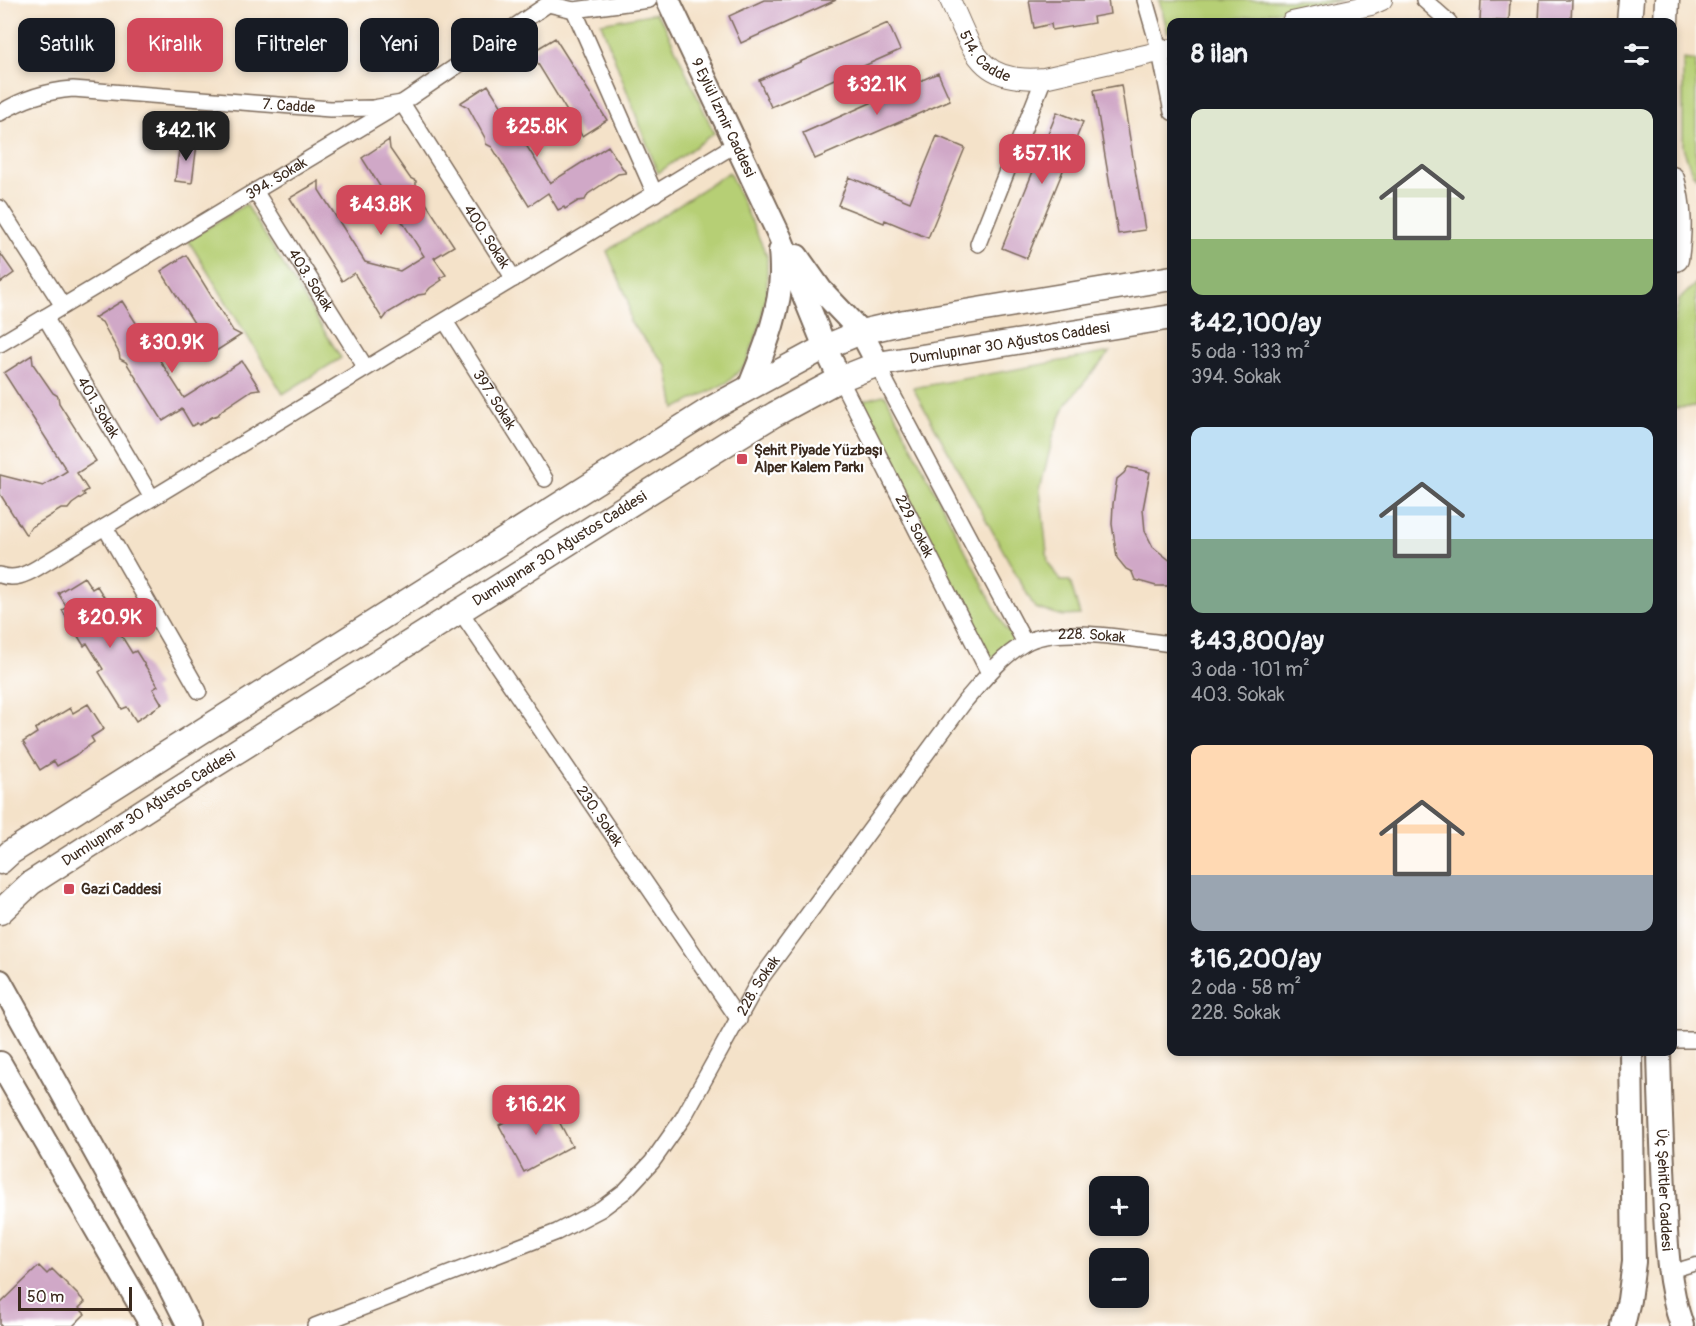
<!DOCTYPE html>
<html lang="tr">
<meta charset="utf-8">
<style>
:root{--surface:#171b24;--page:#242831;--text:#f1f3f6;--muted:#9ea1a6;--accent:#d1495b}
body{margin:0;font-family:Pangolin,sans-serif;background:var(--page);color:var(--text);height:100vh;display:flex;flex-direction:column;font-size:22px;white-space:nowrap}
*{box-sizing:border-box;margin:0}
p{font-size:20px;color:var(--muted)}
.icon{flex:none;width:33px;height:33px;fill:none;stroke:currentColor;stroke-width:2;stroke-linecap:round;stroke-linejoin:round}
.map{position:relative;flex:1;overflow:hidden}
.side{position:absolute;left:1167px;top:18px;width:510px;height:1038px;display:flex;flex-direction:column;background:var(--surface);border-radius:12px;box-shadow:0 3px 9px #0003}
.side>*{flex:none}
.top-card{position:absolute;left:18px;top:18px;width:570px;height:54px;display:flex;gap:12px}
.fabs{position:absolute;left:1089px;top:1176px;display:grid;gap:12px}
.fabs a{display:grid;place-items:center;width:60px;height:60px;border-radius:12px;background:var(--surface);box-shadow:0 3px 9px #0003;font-size:30px}
.scale{position:absolute;left:18px;bottom:15px;width:114px;box-sizing:border-box;padding-left:6px;border:3px solid #3b2a1e;border-top:0;font-size:16px;line-height:21px;white-space:nowrap;color:#3b2a1e;-webkit-text-stroke:4px #fff;paint-order:stroke}
.price{position:absolute;translate:-50% -51px;padding:0 14px;border-radius:12px;background:var(--accent);color:#fff;font-size:20px;line-height:39px;filter:drop-shadow(0 2px 3px #0008)}
.price::after{content:'';position:absolute;left:50%;top:36px;width:18px;height:14px;margin-left:-9px;background:inherit;clip-path:polygon(0 0,100% 0,50% 100%)}
.price.on{background:#222;color:#fff}
ul{padding:0;list-style:none}
li{display:grid;align-content:center;gap:12px;height:318px;padding:0 24px}
li span{display:grid;place-items:center;height:186px;border-radius:12px;color:#555}
li>.icon{margin-inline-start:auto}
span .icon{width:108px;height:108px;fill:#fffc;stroke-width:1}
li b{font-size:26px}
h2{display:flex;justify-content:space-between;align-items:center;height:72px;padding:0 24px;font-size:26px}
.chip{padding:0 21px;border-radius:12px;background:var(--surface);box-shadow:0 3px 9px #0003;font-size:21px;line-height:54px}
.chip.on{background:var(--accent);color:#fff}
.map>svg:first-child{display:block}
.green{fill:#b6cf74;stroke:#787c49;stroke-width:1.5}
.building{fill:#d0a8c7}
.lines{fill:none;stroke-linecap:round;stroke-linejoin:round}
.pedestrian-casing{stroke:#7c6a5a;stroke-width:15}
.minor-casing{stroke:#7c6a5a;stroke-width:18}
.tertiary-casing{stroke:#7c6a5a;stroke-width:22}
.secondary-casing{stroke:#7c6a5a;stroke-width:26}
.primary-casing{stroke:#7c6a5a;stroke-width:27}
.pedestrian{stroke:#fff;stroke-width:12}
.minor{stroke:#fff;stroke-width:15}
.tertiary{stroke:#fff;stroke-width:20}
.secondary{stroke:#fff;stroke-width:22}
.primary{stroke:#fff;stroke-width:24}
.poi-dot{fill:#d1495b;stroke:#fff;stroke-width:2}
.labels{text-anchor:middle;dominant-baseline:central;stroke-width:4.5;stroke-linejoin:round;paint-order:stroke}
.street-label{font-size:15px;fill:#3b2a1e;stroke:#fff}
.poi-label{font-size:15px;font-weight:bold;fill:#3b2a1e;stroke:#fff;text-anchor:start}
</style>
<div class="map">
<svg width="1696" height="1326" viewBox="0 0 1696 1326">
<rect width="100%" height="100%" fill="#fff"/>
<filter id="ink" filterUnits="userSpaceOnUse"><feTurbulence type="fractalNoise" baseFrequency=".0167" numOctaves="2"/><feDisplacementMap in="SourceGraphic" scale="12" xChannelSelector="R" yChannelSelector="G"/><feConvolveMatrix kernelMatrix="1 2 1 2 8 2 1 2 1" color-interpolation-filters="sRGB"/></filter>
<filter id="wash" filterUnits="userSpaceOnUse"><feTurbulence type="fractalNoise" baseFrequency=".008" numOctaves="4" result="noise"/><feDisplacementMap in="SourceGraphic" scale="24" xChannelSelector="R" yChannelSelector="G"/><feGaussianBlur stdDeviation="1.35" result="paint"/><feColorMatrix in="noise" values="0 0 0 0 0 0 0 0 0 0 0 0 0 0 0 0 0 1.4 0 .05"/><feComposite in="paint" operator="in"/></filter>
<g filter="url(#wash)">
<rect width="100%" height="100%" fill="#f4e2c9"/>
<path class="green" d="M1159,0h184l-124,22h-47l-1,9 -3,1z
M655,13l9,11 50,109 -56,40 -57,-150z
M1683,59l13,2v116l-4,-4 -9,-26z
M729,172l38,84v33l-7,37 -14,38 -18,18 -53,27 -8,-43 -37,-44 -2,-22 -21,-49z
M246,204l95,154 -58,36 -95,-154z
M1696,283v124l-23,1v-80l6,-28z
M1110,352l-44,52 -12,29 -14,56 8,73 12,19h10l10,34 -17,1 -28,-8 -122,-220z
M883,395l3,1 113,220 6,12 16,16 -31,15 -126,-249 -2,-9z"/>
<g id="blocks">
<path class="building" d="M764,0h72l-95,43 -12,-27z
M1029,0h79l2,14 -17,3 1,6 -42,7 -1,-6 -17,4z
M1481,0h29l-1,21 -29,-1z
M1540,0h32l-1,22h-32z
M888,23l12,27 -129,57 -12,-27z
M555,38l52,82 -25,16 -47,-77 -8,-4z
M938,73l12,27 -135,59 -12,-26z
M488,85l62,98 58,-37 18,27 -8,1 -30,20 -3,6 -7,1 -13,8 -1,-2 -6,3 -10,-17 -19,13 -37,-59 -6,-3 -1,-6 -17,-31 -8,-4z
M1121,85l24,145 -27,4 -24,-144z
M1057,112l26,10 -56,136 -25,-10z
M937,136l28,12 -37,90 -43,-18 -1,3 -46,-18 11,-28 61,25z
M389,140l1,9 20,29 6,3v7l38,58 -20,12 12,17 -6,3 2,2 -12,8 -5,6 -7,1 -30,18 -5,7 -29,-47 -12,8 -52,-83 29,-17v9l46,72 35,9 24,-15 -62,-98z
M180,142l17,2 -5,39 -17,-2z
M0,253l14,20 -14,10z
M186,255l47,76 8,4 -28,18 -52,-82z
M122,301l62,97 58,-37 18,28 -8,1 -30,20 -4,5 -6,2 -13,8 -2,-2 -5,3 -10,-17 -19,12 -37,-59 -6,-3 -1,-6 -17,-31 -8,-4z
M32,355l1,9 20,29 5,3 1,7 37,58 -19,12 11,17 -5,3 2,2 -13,9 -4,5h-7l-31,19 -4,7 -26,-41v-19l43,11 24,-15 -63,-98z
M1128,467l22,5 -7,37 2,22 8,16 19,15v24h-16l-21,-6 -3,-8 -6,-3 -9,-11 -5,-34 1,-20 4,-25 7,-6z
M84,577l8,12 5,-3 24,38 -5,3 16,26 4,-2 22,35 -5,3 9,15 -26,17 -9,-14 -5,2 -23,-37 4,-3 -16,-26 -3,3 -22,-36 5,-3 -9,-14z
M88,704l16,25 -13,8 3,5 -20,14 -17,10 -3,-5 -14,9 -17,-28 14,-9 -2,-4 35,-21 3,5z
M547,1099l25,47 -48,26 -25,-47z
M39,1266l8,8 5,-5 33,33 -6,6 6,6 -12,12h-73v-22z"/>
</g>
</g>
<g filter="url(#ink)">
<use href="#blocks" fill-opacity="0" stroke="#7c6a5a" stroke-width="1.5"/>
<g class="lines">
<g class="pedestrian-casing">
<path id="pedestrian" d="M1669,1272l27,-8"/>
</g>
<g class="minor-casing">
<g id="minor">
<path d="M550,0l-2,4 26,6 75,-10"/>
<path d="M1145,0l15,52 12,60"/>
<path d="M1424,0l25,22"/>
<path d="M574,10l81,184"/>
<path id="s1" d="M0,113c24,-15 46,-22 73,-24l257,20 43,-1 29,-5 112,176"/>
<path id="s2" d="M255,191l111,177"/>
<path d="M0,208l63,98"/>
<path d="M978,244l66,-166"/>
<path id="s3" d="M45,317l107,181"/>
<path id="s4" d="M445,321l100,158"/>
<path id="s5" d="M0,344l402,-241 146,-99"/>
<path d="M878,364l9,20 138,259"/>
<path id="s6" d="M840,379l149,294"/>
<path d="M105,527l94,164"/>
<path d="M0,575c14,5 25,0 37,-7l699,-424"/>
<path id="s7" d="M460,611l279,409"/>
<path d="M1672,1040h24"/>
<path id="s8" d="M315,1326l242,-94 44,-23 24,-18 27,-29 31,-44 76,-137 206,-280c18,-21 36,-44 60,-58 31,-19 109,-3 147,1"/>
</g>
</g>
<g class="tertiary-casing">
<g id="tertiary">
<path id="s9" d="M950,0c23,50 28,84 94,78l128,-29"/>
<path d="M1292,22l79,-17 11,-5"/>
</g>
</g>
<g class="secondary-casing">
<g id="secondary">
<path id="s10" d="M668,0l112,237 45,110 15,32"/>
<path d="M797,256l24,34 40,42 17,32"/>
<path d="M749,388c14,-36 31,-74 32,-114 0,-7 0,-15 -1,-23"/>
<path d="M0,981l163,293 26,52"/>
<path id="s11" d="M1659,1052c1,46 3,92 5,138 2,46 3,92 18,136"/>
<path d="M0,1063l152,263"/>
<path d="M1623,1326l6,-26 5,-38 -3,-210"/>
</g>
</g>
<g class="primary-casing">
<g id="primary">
<path d="M1629,22l2,-22"/>
<path d="M1666,22l1,-22"/>
<path d="M1672,179c8,28 8,51 4,80"/>
<path d="M0,862l11,-10 703,-445 111,-60 36,-15 44,-10 267,-44"/>
<path id="s12" d="M0,912l31,-29 179,-115 519,-326 46,-28 65,-35 38,-15 294,-47"/>
</g>
</g>
<use href="#pedestrian" class="pedestrian"/>
<use href="#minor" class="minor"/>
<use href="#tertiary" class="tertiary"/>
<use href="#secondary" class="secondary"/>
<use href="#primary" class="primary"/>
</g>
</g>
<g class="poi-dot">
<rect x="736" y="453" width="12" height="12" rx="3"/>
<rect x="63" y="883" width="12" height="12" rx="3"/>
</g>
<g class="labels">
<g class="street-label">
<text stroke="none"><textPath href="#s9" startOffset="68">514. Cadde</textPath></text>
<text stroke="none"><textPath href="#s1" startOffset="294">7. Cadde</textPath></text>
<text stroke="none"><textPath href="#s10" startOffset="130">9 Eylül İzmir Caddesi</textPath></text>
<text stroke="none"><textPath href="#s5" startOffset="322">394. Sokak</textPath></text>
<text stroke="none"><textPath href="#s1" startOffset="566">400. Sokak</textPath></text>
<text stroke="none"><textPath href="#s2" startOffset="105">403. Sokak</textPath></text>
<text stroke="none"><textPath href="#s12" startOffset="1170">Dumlupınar 30 Ağustos Caddesi</textPath></text>
<text stroke="none"><textPath href="#s4" startOffset="93">397. Sokak</textPath></text>
<text stroke="none"><textPath href="#s3" startOffset="105">401. Sokak</textPath></text>
<text stroke="none"><textPath href="#s6" startOffset="165">229. Sokak</textPath></text>
<text stroke="none"><textPath href="#s12" startOffset="668">Dumlupınar 30 Ağustos Caddesi</textPath></text>
<text stroke="none"><textPath href="#s8" startOffset="1089">228. Sokak</textPath></text>
<text stroke="none"><textPath href="#s12" startOffset="182">Dumlupınar 30 Ağustos Caddesi</textPath></text>
<text stroke="none"><textPath href="#s7" startOffset="248">230. Sokak</textPath></text>
<text stroke="none"><textPath href="#s8" startOffset="585">228. Sokak</textPath></text>
<text stroke="none"><textPath href="#s11" startOffset="138">Üç Şehitler Caddesi</textPath></text>
</g>
<g class="poi-label">
<text x="754" y="450">Şehit Piyade Yüzbaşı<tspan x="754" dy="17">Alper Kalem Parkı</tspan></text>
<text x="81" y="889">Gazi Caddesi</text>
</g>
</g>
</svg>
<div class="fabs">
<a>+</a>
<a>−</a>
</div>
<div class="scale">50 m</div>
<b class="price" style="left:877px;top:116px">₺32.1K</b>
<b class="price" style="left:537px;top:158px">₺25.8K</b>
<b class="price on" style="left:186px;top:162px">₺42.1K</b>
<b class="price" style="left:1042px;top:185px">₺57.1K</b>
<b class="price" style="left:381px;top:236px">₺43.8K</b>
<b class="price" style="left:172px;top:374px">₺30.9K</b>
<b class="price" style="left:110px;top:649px">₺20.9K</b>
<b class="price" style="left:536px;top:1136px">₺16.2K</b>
<div class="top-card">
<a class="chip">Satılık</a>
<a class="chip on">Kiralık</a>
<a class="chip">Filtreler</a>
<a class="chip">Yeni</a>
<a class="chip">Daire</a>
</div>
<section class="side">
<h2>8 ilan<svg class="icon" aria-label="filters" viewBox="0 0 24 24"><path d="M4 7h16M4 17h16"/><circle cx="9" cy="7" r="2"/><circle cx="15" cy="17" r="2"/></svg></h2>
<ul>
<li><span style="background:linear-gradient(#dfe7d0 70%,#8fb573 0)"><svg class="icon" aria-label="home" viewBox="0 0 24 24"><path d="M3 11l9-7 9 7M6 9v11h12V9"/></svg></span><div><b>₺42,100/ay</b><p>5 oda · 133 m²</p><p>394. Sokak</p></div></li>
<li><span style="background:linear-gradient(#bfe0f5 60%,#7fa58c 0)"><svg class="icon" aria-label="home" viewBox="0 0 24 24"><path d="M3 11l9-7 9 7M6 9v11h12V9"/></svg></span><div><b>₺43,800/ay</b><p>3 oda · 101 m²</p><p>403. Sokak</p></div></li>
<li><span style="background:linear-gradient(#ffd9b3 70%,#9aa5b1 0)"><svg class="icon" aria-label="home" viewBox="0 0 24 24"><path d="M3 11l9-7 9 7M6 9v11h12V9"/></svg></span><div><b>₺16,200/ay</b><p>2 oda · 58 m²</p><p>228. Sokak</p></div></li>
</ul>
</section>
</div>
